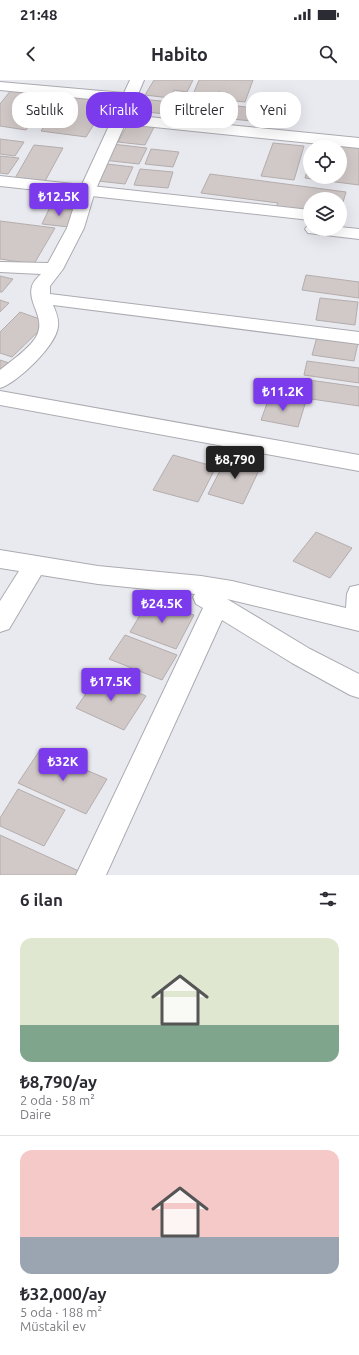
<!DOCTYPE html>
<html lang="tr">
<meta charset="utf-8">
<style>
:root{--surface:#fff;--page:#f7f7f7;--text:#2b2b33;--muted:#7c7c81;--line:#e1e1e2;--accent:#7c3aed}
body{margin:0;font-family:Ubuntu,sans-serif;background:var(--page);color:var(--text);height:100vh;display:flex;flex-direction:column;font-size:15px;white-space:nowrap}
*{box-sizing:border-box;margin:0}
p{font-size:13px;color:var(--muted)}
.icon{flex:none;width:22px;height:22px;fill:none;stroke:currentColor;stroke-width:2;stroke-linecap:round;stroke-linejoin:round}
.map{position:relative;height:795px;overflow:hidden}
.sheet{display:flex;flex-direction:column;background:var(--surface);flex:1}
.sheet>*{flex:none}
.banner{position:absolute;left:12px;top:12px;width:335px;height:36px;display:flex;gap:8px}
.fabs{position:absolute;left:303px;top:60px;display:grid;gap:8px}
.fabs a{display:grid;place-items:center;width:44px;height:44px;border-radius:50%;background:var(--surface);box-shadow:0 4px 16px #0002;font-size:20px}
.price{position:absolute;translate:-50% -34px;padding:0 9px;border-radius:4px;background:var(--accent);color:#fff;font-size:13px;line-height:26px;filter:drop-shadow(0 1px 2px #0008)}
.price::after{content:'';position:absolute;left:50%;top:24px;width:12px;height:9px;margin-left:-6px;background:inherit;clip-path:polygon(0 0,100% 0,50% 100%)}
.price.selected{background:#222;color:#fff}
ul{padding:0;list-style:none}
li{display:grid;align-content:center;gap:8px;height:212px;padding:0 20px}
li+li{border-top:1px solid var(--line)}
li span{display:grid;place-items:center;height:124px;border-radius:12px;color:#555}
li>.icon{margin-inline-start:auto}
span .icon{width:72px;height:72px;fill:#fffc;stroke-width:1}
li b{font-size:17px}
h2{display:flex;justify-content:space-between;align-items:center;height:48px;padding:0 20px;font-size:17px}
.tag{padding:0 14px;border-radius:16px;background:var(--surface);box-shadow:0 4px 16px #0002;font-size:14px;line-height:36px}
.tag.selected{background:var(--accent);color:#fff}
.status{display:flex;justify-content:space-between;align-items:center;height:28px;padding:0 20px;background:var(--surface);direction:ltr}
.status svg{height:11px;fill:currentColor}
header{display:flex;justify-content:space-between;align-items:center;height:52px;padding:0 20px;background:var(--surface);font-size:18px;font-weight:600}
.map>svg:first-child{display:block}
.building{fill:#d1c9c8;stroke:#b4adac}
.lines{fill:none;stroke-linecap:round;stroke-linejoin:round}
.minor-casing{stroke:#ababb1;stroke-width:2}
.secondary-casing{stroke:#ababb1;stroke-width:2}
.minor{fill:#fff;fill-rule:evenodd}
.secondary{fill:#fff;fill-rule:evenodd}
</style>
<div class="status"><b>21:48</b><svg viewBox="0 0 49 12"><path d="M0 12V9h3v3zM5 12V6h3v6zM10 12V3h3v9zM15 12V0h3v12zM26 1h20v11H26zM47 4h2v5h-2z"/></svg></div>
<header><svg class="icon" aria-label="back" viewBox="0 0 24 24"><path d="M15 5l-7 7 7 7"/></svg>Habito<svg class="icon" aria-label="search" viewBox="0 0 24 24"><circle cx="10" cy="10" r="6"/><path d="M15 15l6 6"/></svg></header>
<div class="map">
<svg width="359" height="795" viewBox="0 0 359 795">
<rect width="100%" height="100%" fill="#e9e9f0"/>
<path class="building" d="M154,0h39l-6,12 -13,-2 -4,8 -25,-3z
M199,0h54l-8,22 -20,-2 3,-7 -10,-1 -3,7 -23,-2z
M12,9l40,6 -26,35 -26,-4v-22z
M65,15l44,5 -23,37 -45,-6z
M140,19l42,4 -5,12 -42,-4z
M185,21l30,3 -5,13 -30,-3z
M228,25l27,3 -4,13 -28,-3z
M128,44l26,3 -9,18 -27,-3z
M0,59l24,3 -9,14 -15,-2z
M316,61l43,6v38l-54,-7 5,-17v16h30v-30h-26z
M273,63l31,3 -10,34 -33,-4z
M112,64l35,4 -8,16 -36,-4z
M34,65l29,3 -19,35 -30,-3z
M151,69l28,3 -6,15 -28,-3z
M0,76l19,2 -11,16 -8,-1z
M107,84l26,3 -8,17 -27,-3z
M140,89l33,3 -5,16 -34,-3z
M210,94l136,18 -5,17 -1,-1v-9h-30v12l-34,-4 2,-4 -77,-10z
M50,127l26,3 -7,17 -27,-3z
M0,141l55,7 -21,36 -34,-5z
M306,195l53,7v16l-57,-8z
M0,196l13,3 -11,13h-2z
M320,218l38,4 -3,23 -39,-5z
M0,220l9,3 -9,9z
M20,232l28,10 -36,35 -12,-4v-21z
M317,257l41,6 -4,18 -42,-6z
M0,280l9,3 -9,9z
M307,281l52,7v15l-55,-8z
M302,299l57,8v19l-61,-9z
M269,318l36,6 -7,23 -37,-7z
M173,375l43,12 -18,35 -45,-12z
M227,377l34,9 -18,38 -35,-10z
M316,452l36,16 -22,30 -37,-17z
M149,520l45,15 -18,34 -46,-17z
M125,555l52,20 -15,25 -53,-21z
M99,595l47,21 -22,34 -48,-22z
M40,670l67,29 -21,35 -68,-31z
M18,709l47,21 -21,36 -44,-20v-8z
M0,755l81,37 -2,3h-79z"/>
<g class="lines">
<g class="minor-casing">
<path id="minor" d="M130,0h14l-15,35 230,23v10l-234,-24 -30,67 -11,37 -21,41 -13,17v8l309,38v12l-306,-39c3,7 6,14 5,21 -1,19 -41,57 -58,62v-18c11,-9 29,-21 36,-33 11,-19 -9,-33 -4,-51 1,-4 6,-9 9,-12l-41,-2v-10l48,1 19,-35 12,-37 41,-89 -120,-12v-8l124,11z
M0,311l359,64v16l-359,-66z
M0,470l98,16 103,10 31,5 114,27 1,-14 3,-7 9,-2v46l-132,-32 83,50 49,25v24l-9,-3 -58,-32 -70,-43 -116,255h-30l127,-267 -7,-4 -3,-7 2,-3 -97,-10 -57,-9 -32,54 -9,3v-31l19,-30 -19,-3z"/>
</g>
<g class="secondary-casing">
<path id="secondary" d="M0,96l310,34v10l-310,-34z
M308,145h2v4h30v-2l19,2v10l-51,-6 -3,-4z"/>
</g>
<use href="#minor" class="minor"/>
<use href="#secondary" class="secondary"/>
</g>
</svg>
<div class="fabs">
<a><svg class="icon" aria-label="locate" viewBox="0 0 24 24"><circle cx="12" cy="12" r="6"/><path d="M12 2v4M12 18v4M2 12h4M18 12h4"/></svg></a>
<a><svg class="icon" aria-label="layers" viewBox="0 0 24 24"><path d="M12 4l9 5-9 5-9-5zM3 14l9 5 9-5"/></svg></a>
</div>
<b class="price" style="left:59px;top:137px">₺12.5K</b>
<b class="price" style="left:283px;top:332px">₺11.2K</b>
<b class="price selected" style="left:235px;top:400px">₺8,790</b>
<b class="price" style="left:162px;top:544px">₺24.5K</b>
<b class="price" style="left:111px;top:622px">₺17.5K</b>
<b class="price" style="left:63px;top:702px">₺32K</b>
<div class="banner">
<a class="tag">Satılık</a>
<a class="tag selected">Kiralık</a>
<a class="tag">Filtreler</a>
<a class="tag">Yeni</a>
</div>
</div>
<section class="sheet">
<h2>6 ilan<svg class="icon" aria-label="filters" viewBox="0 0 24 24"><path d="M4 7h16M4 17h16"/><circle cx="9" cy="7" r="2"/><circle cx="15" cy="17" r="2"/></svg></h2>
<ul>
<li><span style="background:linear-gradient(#dfe7d0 70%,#7fa58c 0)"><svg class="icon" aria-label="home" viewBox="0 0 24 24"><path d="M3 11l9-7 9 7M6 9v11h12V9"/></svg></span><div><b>₺8,790/ay</b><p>2 oda · 58 m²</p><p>Daire</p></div></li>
<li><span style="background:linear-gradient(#f6c9c9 70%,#9aa5b1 0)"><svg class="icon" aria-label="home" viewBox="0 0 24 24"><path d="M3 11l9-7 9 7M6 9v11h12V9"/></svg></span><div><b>₺32,000/ay</b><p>5 oda · 188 m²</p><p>Müstakil ev</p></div></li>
</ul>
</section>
